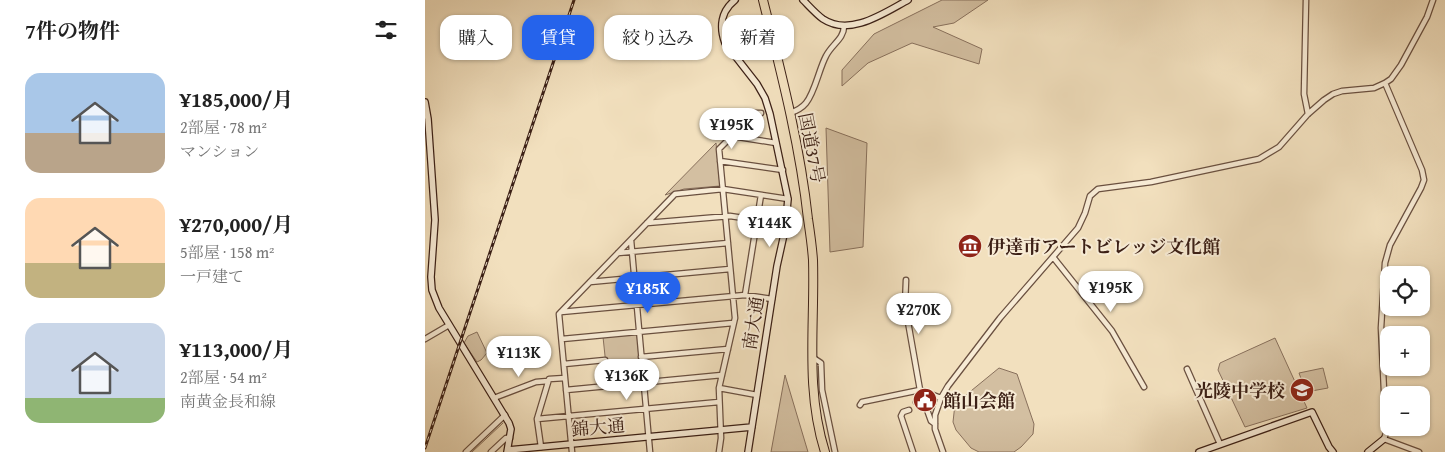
<!DOCTYPE html>
<html lang="ja">
<meta charset="utf-8">
<style>
:root{--surface:#fff;--page:#f2f2f2;--text:#222;--muted:#767676;--accent:#2563eb}
body{margin:0;font-family:"Gentium Book Plus","Noto Serif JP",serif;background:var(--page);color:var(--text);height:100vh;display:flex;flex-direction:column;font-size:19px;white-space:nowrap}
*{box-sizing:border-box;margin:0}
p{font-size:16px;color:var(--muted)}
.icon{flex:none;width:28px;height:28px;fill:none;stroke:currentColor;stroke-width:2;stroke-linecap:round;stroke-linejoin:round}
.map{position:relative;flex:1;overflow:hidden}
.panel{display:flex;flex-direction:column;background:var(--surface);width:425px}
.panel>*{flex:none}
.hud{position:absolute;left:15px;top:15px;width:475px;height:45px;display:flex;gap:10px}
.fabs{position:absolute;left:955px;top:266px;display:grid;gap:10px}
.fabs a{display:grid;place-items:center;width:50px;height:50px;border-radius:10px;background:var(--surface);box-shadow:0 1px 4px #0004;font-size:25px}
.price{position:absolute;translate:-50% -42px;padding:0 11px;border-radius:18px;background:#fff;color:#222;font-size:16px;line-height:32px;filter:drop-shadow(0 1px 2px #0008)}
.price::after{content:'';position:absolute;left:50%;top:30px;width:15px;height:11px;margin-left:-8px;background:inherit;clip-path:polygon(0 0,100% 0,50% 100%)}
.price.active{background:var(--accent);color:#fff}
ul{padding:0;list-style:none}
li{display:flex;align-items:center;gap:15px;height:125px;padding:0 25px}
li span{display:grid;place-items:center;flex:none;width:140px;height:100px;border-radius:15px;color:#555}
li>.icon{margin-inline-start:auto}
span .icon{width:60px;height:60px;fill:#fffc;stroke-width:1}
li b{font-size:21px}
h2{display:flex;justify-content:space-between;align-items:center;height:60px;padding:0 25px;font-size:21px}
.pill{padding:0 18px;border-radius:15px;background:var(--surface);box-shadow:0 1px 4px #0004;font-size:18px;line-height:45px}
.pill.active{background:var(--accent);color:#fff}
main{display:flex;flex:1;min-height:0}
.map>svg:first-child{display:block}
.green{fill:#d3bfa1;stroke:#88705c}
.lines{fill:none;stroke-linecap:round;stroke-linejoin:round}
.stream{stroke:#846c59;stroke-width:1}
.street-casing{stroke:#6a5040;stroke-width:7}
.secondary-casing{stroke:#3c2016;stroke-width:8}
.highway-casing{stroke:#3c2016;stroke-width:10}
.street{stroke:#f7ebd5;stroke-width:4.5}
.secondary{stroke:#f7ebd5;stroke-width:5.5}
.highway{stroke:#f2e0be;stroke-width:8}
.rail-casing{stroke:#3c2016;stroke-width:3}
.rail{stroke:#f7ebd5;stroke-width:1;stroke-dasharray:4;stroke-linecap:butt}
.labels{text-anchor:middle;dominant-baseline:central;stroke-width:4;stroke-linejoin:round;paint-order:stroke}
.street-label{font-size:18px;fill:#3c2016;stroke:#f7ebd5}
.poi-label{font-size:18px;font-weight:bold;fill:#3c2016;stroke:#f7ebd5;text-anchor:start}
</style>
<main>
<section class="panel">
<h2>7件の物件<svg class="icon" aria-label="filters" viewBox="0 0 24 24"><path d="M4 7h16M4 17h16"/><circle cx="9" cy="7" r="2"/><circle cx="15" cy="17" r="2"/></svg></h2>
<ul>
<li><span style="background:linear-gradient(#a9c7e8 60%,#b9a48a 0)"><svg class="icon" aria-label="home" viewBox="0 0 24 24"><path d="M3 11l9-7 9 7M6 9v11h12V9"/></svg></span><div><b>¥185,000/月</b><p>2部屋 · 78 m²</p><p>マンション</p></div></li>
<li><span style="background:linear-gradient(#ffd9b3 65%,#c2b280 0)"><svg class="icon" aria-label="home" viewBox="0 0 24 24"><path d="M3 11l9-7 9 7M6 9v11h12V9"/></svg></span><div><b>¥270,000/月</b><p>5部屋 · 158 m²</p><p>一戸建て</p></div></li>
<li><span style="background:linear-gradient(#c9d6e8 75%,#8fb573 0)"><svg class="icon" aria-label="home" viewBox="0 0 24 24"><path d="M3 11l9-7 9 7M6 9v11h12V9"/></svg></span><div><b>¥113,000/月</b><p>2部屋 · 54 m²</p><p>南黄金長和線</p></div></li>
</ul>
</section>
<div class="map">
<svg width="1020" height="452" viewBox="0 0 1020 452">
<rect width="100%" height="100%" fill="#f2e0be"/>
<filter id="stains"><feTurbulence type="fractalNoise" baseFrequency=".004" numOctaves="4"/><feColorMatrix values="0 0 0 0 .2 0 0 0 0 .09 0 0 0 0 .02 0 0 0 .5 -.17"/></filter>
<radialGradient id="worn" r=".72"><stop offset=".6" stop-color="#630" stop-opacity="0"/><stop offset="1" stop-color="#630" stop-opacity=".3"/></radialGradient>
<path class="green" d="M517,0h46l-34,23 -21,4 49,22 -3,15 -67,-21 -44,20 -26,23v-16l32,-36z
M401,128l41,15 -4,104 -33,5z
M291,143l4,43 -36,3 -19,6z
M52,332l10,21 -6,7 -4,2 -13,-19 4,-7z
M210,333l2,2 4,47 -33,2 -5,-47z
M850,338l32,70 -62,19 -27,-57 2,-7z
M574,368l18,6 17,50 -1,10 -12,13 -7,5h-35l-8,-4 -15,-18 -3,-8 2,-18z
M898,368l5,20 -22,4 -7,-19z
M360,375l23,77h-37z"/>
<g class="lines">
<path class="stream" d="M47,452l31,-29"/>
<g class="street-casing">
<path id="street" d="M881,0l-2,94 4,20
M960,83l37,87 2,10 -3,8 -31,57 -5,18 -4,65 5,105 -2,6 35,13
M365,113c6,-2 12,-5 16,-10 9,-11 13,-34 20,-47 6,-12 18,-17 18,-30
M309,134l4,3 38,6
M295,161l63,9
M222,223l83,-7 27,4
M206,240l19,212
M193,253l110,-10
M628,257l59,74 32,56
M481,280l-1,25 15,85
M165,282l140,-13
M320,295l16,-100
M136,312l184,-17 27,4
M0,339l24,-14
M137,339l171,-16
M216,357l87,-8
M387,357l9,6 1,27 13,62
M139,364l41,-4 2,26
M762,369l33,75
M294,388l38,7
M141,390l156,-15
M69,398l42,-16 12,-1
M492,399l-1,3 10,5 5,14 4,3
M435,405l2,-3 58,-12 21,8
M484,410l-6,2 -2,4 12,36
M112,419l182,-17
M116,447l-4,-28 12,-40 16,-1
M41,452l39,-37
M66,452l15,-14h4
M147,452l-13,-138 116,-120 48,-5 65,10
M294,452l2,-14 -2,-50 16,-70 -16,-169 36,-36h6
M518,452l-8,-23v-14l6,-17 7,-12 52,-68 78,-90 7,-15 5,-17 8,-7 53,-7 108,-23 20,-12 29,-33 16,-14 9,-6 9,-3 32,-3 11,-5 6,-4 10,-14 26,-48 6,-17"/>
</g>
<g class="secondary-casing">
<path id="secondary" d="M310,0c-14,11 -16,27 -10,43l32,41 8,14 5,16 18,85 -3,31 -8,36 -29,186
M378,0c6,6 13,14 20,19 27,18 61,-6 85,-19
M0,102l3,17 7,101 -4,57 1,13 7,18 70,115 2,6 -4,23
M83,450l244,-23
M774,452l113,-40 17,35 4,5
M943,452l16,-13"/>
</g>
<g class="highway-casing">
<path id="highway" d="M338,0c18,72 37,145 45,219 2,13 4,27 5,41 2,65 -8,129 12,192"/>
</g>
<use href="#street" class="street"/>
<use href="#secondary" class="secondary"/>
<use href="#highway" class="highway"/>
<g class="rail-casing">
<path id="rail" d="M0,448l149,-448"/>
</g>
<use href="#rail" class="rail"/>
</g>
<defs>
<g id="museum-disc" transform="scale(1.25)"><circle r="9.5" fill="#8f2418" stroke="#f7ebd5"/><path d="M0-6L6-3V-2H-6V-3ZM-5-1h2V3h-2ZM-1-1h2V3h-2ZM3-1h2V3H3ZM-6 4H6V6H-6Z" fill="#fff"/></g>
<g id="school-disc" transform="scale(1.25)"><circle r="9.5" fill="#8f2418" stroke="#f7ebd5"/><path d="M0-5L7-2L0 1L-7-2ZM-4 1L0 2.5L4 1V4Q0 6-4 4Z" fill="#fff"/></g>
<g id="civic-disc" transform="scale(1.25)"><circle r="9.5" fill="#8f2418" stroke="#f7ebd5"/><path d="M-.6-6.5H3V-4.5H.6V-3L4-1V1h2V6H-6V1h2V-1L-.6-3ZM-1.2 2.5V6h2.4V2.5Z" fill="#fff"/></g>
</defs>
<g fill-rule="evenodd">
<use href="#museum-disc" x="545" y="246"/>
<use href="#school-disc" x="877" y="390"/>
<use href="#civic-disc" x="500" y="400"/>
</g>
<g class="labels">
<g class="street-label">
<text transform="translate(387 148) rotate(79)">国道37号</text>
<text transform="translate(328 323) rotate(-81)">南大通</text>
<text transform="translate(173 427) rotate(-5)">錦大通</text>
</g>
<g class="poi-label">
<text x="562" y="246">伊達市アートビレッジ文化館</text>
<text x="860" y="390" text-anchor="end">光陵中学校</text>
<text x="518" y="400">館山会館</text>
</g>
</g>
<rect width="100%" height="100%" filter="url(#stains)"/>
<rect width="100%" height="100%" fill="url(#worn)"/>
</svg>
<div class="fabs">
<a><svg class="icon" aria-label="locate" viewBox="0 0 24 24"><circle cx="12" cy="12" r="6"/><path d="M12 2v4M12 18v4M2 12h4M18 12h4"/></svg></a>
<a>+</a>
<a>−</a>
</div>
<b class="price" style="left:307px;top:150px">¥195K</b>
<b class="price" style="left:345px;top:248px">¥144K</b>
<b class="price" style="left:686px;top:313px">¥195K</b>
<b class="price active" style="left:223px;top:314px">¥185K</b>
<b class="price" style="left:494px;top:335px">¥270K</b>
<b class="price" style="left:94px;top:378px">¥113K</b>
<b class="price" style="left:202px;top:401px">¥136K</b>
<div class="hud">
<a class="pill">購入</a>
<a class="pill active">賃貸</a>
<a class="pill">絞り込み</a>
<a class="pill">新着</a>
</div>
</div>
</main>
